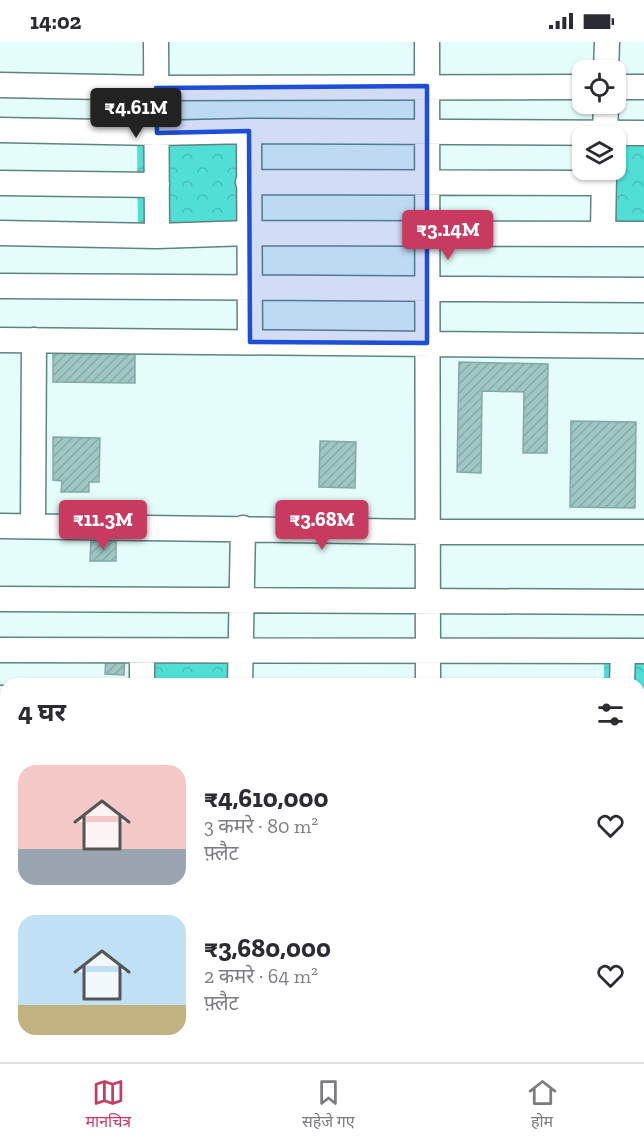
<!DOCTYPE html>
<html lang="hi">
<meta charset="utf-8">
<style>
:root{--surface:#fff;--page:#f2f2f3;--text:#2b2b33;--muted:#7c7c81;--line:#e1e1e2;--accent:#c93a61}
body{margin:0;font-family:"Zilla Slab","Noto Sans Devanagari",serif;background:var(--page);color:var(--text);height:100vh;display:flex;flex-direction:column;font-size:22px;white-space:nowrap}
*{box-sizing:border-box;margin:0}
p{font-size:20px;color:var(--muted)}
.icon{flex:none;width:33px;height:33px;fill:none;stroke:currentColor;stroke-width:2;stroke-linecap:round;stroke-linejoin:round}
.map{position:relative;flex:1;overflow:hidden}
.drawer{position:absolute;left:0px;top:636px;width:645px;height:384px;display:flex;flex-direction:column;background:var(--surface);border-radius:18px 18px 0 0;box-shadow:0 2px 4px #0004}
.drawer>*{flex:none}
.tools{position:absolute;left:572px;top:18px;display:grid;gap:12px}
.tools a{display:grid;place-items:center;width:54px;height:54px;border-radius:12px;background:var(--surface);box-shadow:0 2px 4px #0004;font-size:30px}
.price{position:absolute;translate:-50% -51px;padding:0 14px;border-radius:6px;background:var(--accent);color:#fff;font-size:20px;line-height:39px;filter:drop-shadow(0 2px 3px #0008)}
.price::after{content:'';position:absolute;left:50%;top:36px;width:18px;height:14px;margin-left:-9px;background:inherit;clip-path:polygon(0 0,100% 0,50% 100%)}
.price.current{background:#222;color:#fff}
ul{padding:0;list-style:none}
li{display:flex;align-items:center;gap:18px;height:150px;padding:0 18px}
li span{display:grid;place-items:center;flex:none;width:168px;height:120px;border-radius:18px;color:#555}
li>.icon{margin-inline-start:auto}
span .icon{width:72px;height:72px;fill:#fffc;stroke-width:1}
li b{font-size:26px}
h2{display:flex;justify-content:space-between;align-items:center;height:72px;padding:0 18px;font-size:26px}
.status{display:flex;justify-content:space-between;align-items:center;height:42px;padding:0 30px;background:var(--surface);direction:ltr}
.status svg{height:16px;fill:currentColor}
.menu{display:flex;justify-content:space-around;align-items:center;height:84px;border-top:2px solid var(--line);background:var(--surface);font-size:16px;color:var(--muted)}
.menu a{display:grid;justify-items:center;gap:3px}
.menu .current{color:var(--accent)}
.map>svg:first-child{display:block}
.park{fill:url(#park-crowns)}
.building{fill:url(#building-hatch);stroke:#82a9a5;stroke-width:1.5}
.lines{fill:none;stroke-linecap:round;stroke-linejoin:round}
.minor-casing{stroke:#5e8480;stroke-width:27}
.minor{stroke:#fff;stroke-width:24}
.marked{fill:#1d4ed8;fill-opacity:0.2;stroke:#1d4ed8;stroke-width:4.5;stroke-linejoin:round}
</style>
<div class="status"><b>14:02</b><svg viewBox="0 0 49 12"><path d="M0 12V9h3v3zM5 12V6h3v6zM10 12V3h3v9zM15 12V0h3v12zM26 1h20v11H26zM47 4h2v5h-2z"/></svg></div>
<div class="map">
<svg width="644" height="1020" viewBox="0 0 644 1020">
<defs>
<pattern id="park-crowns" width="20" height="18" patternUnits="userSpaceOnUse" patternTransform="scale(1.5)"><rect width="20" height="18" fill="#50ded5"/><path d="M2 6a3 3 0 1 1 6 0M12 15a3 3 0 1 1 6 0" fill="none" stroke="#45bfb7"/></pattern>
<pattern id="building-hatch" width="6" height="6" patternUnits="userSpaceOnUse" patternTransform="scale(1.5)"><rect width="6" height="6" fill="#9ec6c2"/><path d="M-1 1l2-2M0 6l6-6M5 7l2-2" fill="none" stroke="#88aaa7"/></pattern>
</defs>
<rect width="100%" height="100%" fill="#e5fdfa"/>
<path class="park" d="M137,94l106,1 -1,93 -104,-1z
M615,95h29v93h-36l7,-60z
M131,612l107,2 -1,28h-105z
M604,612l40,1v93h-5v-64h-35z
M639,928l5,1v91h-38v-6h33z
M134,1014h105v6h-104z"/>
<path class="building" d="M53,311l82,1v29l-82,-1z
M459,320l89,2 -1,89h-24l1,-61 -42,-1 -1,82 -24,-1z
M571,379l65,1 -1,86 -65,-1z
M53,395l47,1 -1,44h-10v10h-28l1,-11 -9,-1z
M320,399l36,1 -1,46 -36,-1z
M91,498l25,1v20h-26z
M106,613h19l-1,20 -19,-1z"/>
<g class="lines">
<g class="minor-casing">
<path id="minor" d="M156,0l1,194
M427,0l1,642
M606,28l1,-28
M0,43l156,3 426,-1
M615,45h29
M0,88l157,3 92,-2 395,2
M249,89l1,211
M605,94l1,-32
M248,140l356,1
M0,141l157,2
M0,191l157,3 93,-3 394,1
M603,192l1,-64
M0,244l644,4
M0,298l644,6
M0,484l428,6h216
M33,484l1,-186
M0,557l644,3
M0,608l644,1
M142,609v33
M240,642l3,-156
M622,642l1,-33
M0,656h6
M639,708h5
M0,709h6
M0,760h6
M639,766h5
M0,817h6
M639,820h5
M0,868l6,1
M639,879h5
M0,923h6
M639,925h5
M0,976l6,1
M144,1020v-6
M241,1020v-6
M428,1020v-6
M617,1020v-6"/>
</g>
<use href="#minor" class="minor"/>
</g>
<path class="marked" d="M427,44v257l-177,-1 -1,-211 -92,2 -1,-45z"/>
</svg>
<div class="tools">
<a><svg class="icon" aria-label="locate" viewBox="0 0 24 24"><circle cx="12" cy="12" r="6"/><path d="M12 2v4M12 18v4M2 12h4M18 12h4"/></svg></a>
<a><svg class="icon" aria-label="layers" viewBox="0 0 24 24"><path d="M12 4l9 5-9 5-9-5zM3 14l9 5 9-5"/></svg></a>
</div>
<b class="price current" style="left:136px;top:97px">₹4.61M</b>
<b class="price" style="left:448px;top:219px">₹3.14M</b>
<b class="price" style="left:103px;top:509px">₹11.3M</b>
<b class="price" style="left:322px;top:509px">₹3.68M</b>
<section class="drawer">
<h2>4 घर<svg class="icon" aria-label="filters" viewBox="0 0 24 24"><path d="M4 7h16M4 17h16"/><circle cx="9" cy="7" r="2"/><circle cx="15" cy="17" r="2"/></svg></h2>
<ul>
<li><span style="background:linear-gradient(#f6c9c9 70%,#9aa5b1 0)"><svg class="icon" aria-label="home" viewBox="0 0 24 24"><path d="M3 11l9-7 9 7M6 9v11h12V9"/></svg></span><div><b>₹4,610,000</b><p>3 कमरे · 80 m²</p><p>फ़्लैट</p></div><svg class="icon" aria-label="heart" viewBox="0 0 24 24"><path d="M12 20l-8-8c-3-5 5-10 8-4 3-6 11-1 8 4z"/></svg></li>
<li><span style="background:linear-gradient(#bfe0f5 75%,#c2b280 0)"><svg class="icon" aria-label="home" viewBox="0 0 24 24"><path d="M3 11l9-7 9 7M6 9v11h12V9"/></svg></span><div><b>₹3,680,000</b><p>2 कमरे · 64 m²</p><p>फ़्लैट</p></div><svg class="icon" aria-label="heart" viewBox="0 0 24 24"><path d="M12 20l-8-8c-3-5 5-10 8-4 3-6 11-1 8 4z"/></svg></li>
</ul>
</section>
</div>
<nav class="menu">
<a class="current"><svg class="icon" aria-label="map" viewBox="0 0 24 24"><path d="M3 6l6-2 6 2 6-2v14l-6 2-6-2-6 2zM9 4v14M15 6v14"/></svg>मानचित्र</a>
<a><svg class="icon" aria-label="saved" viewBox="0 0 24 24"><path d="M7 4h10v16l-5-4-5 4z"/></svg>सहेजे गए</a>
<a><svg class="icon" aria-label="home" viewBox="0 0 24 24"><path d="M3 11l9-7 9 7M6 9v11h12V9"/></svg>होम</a>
</nav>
